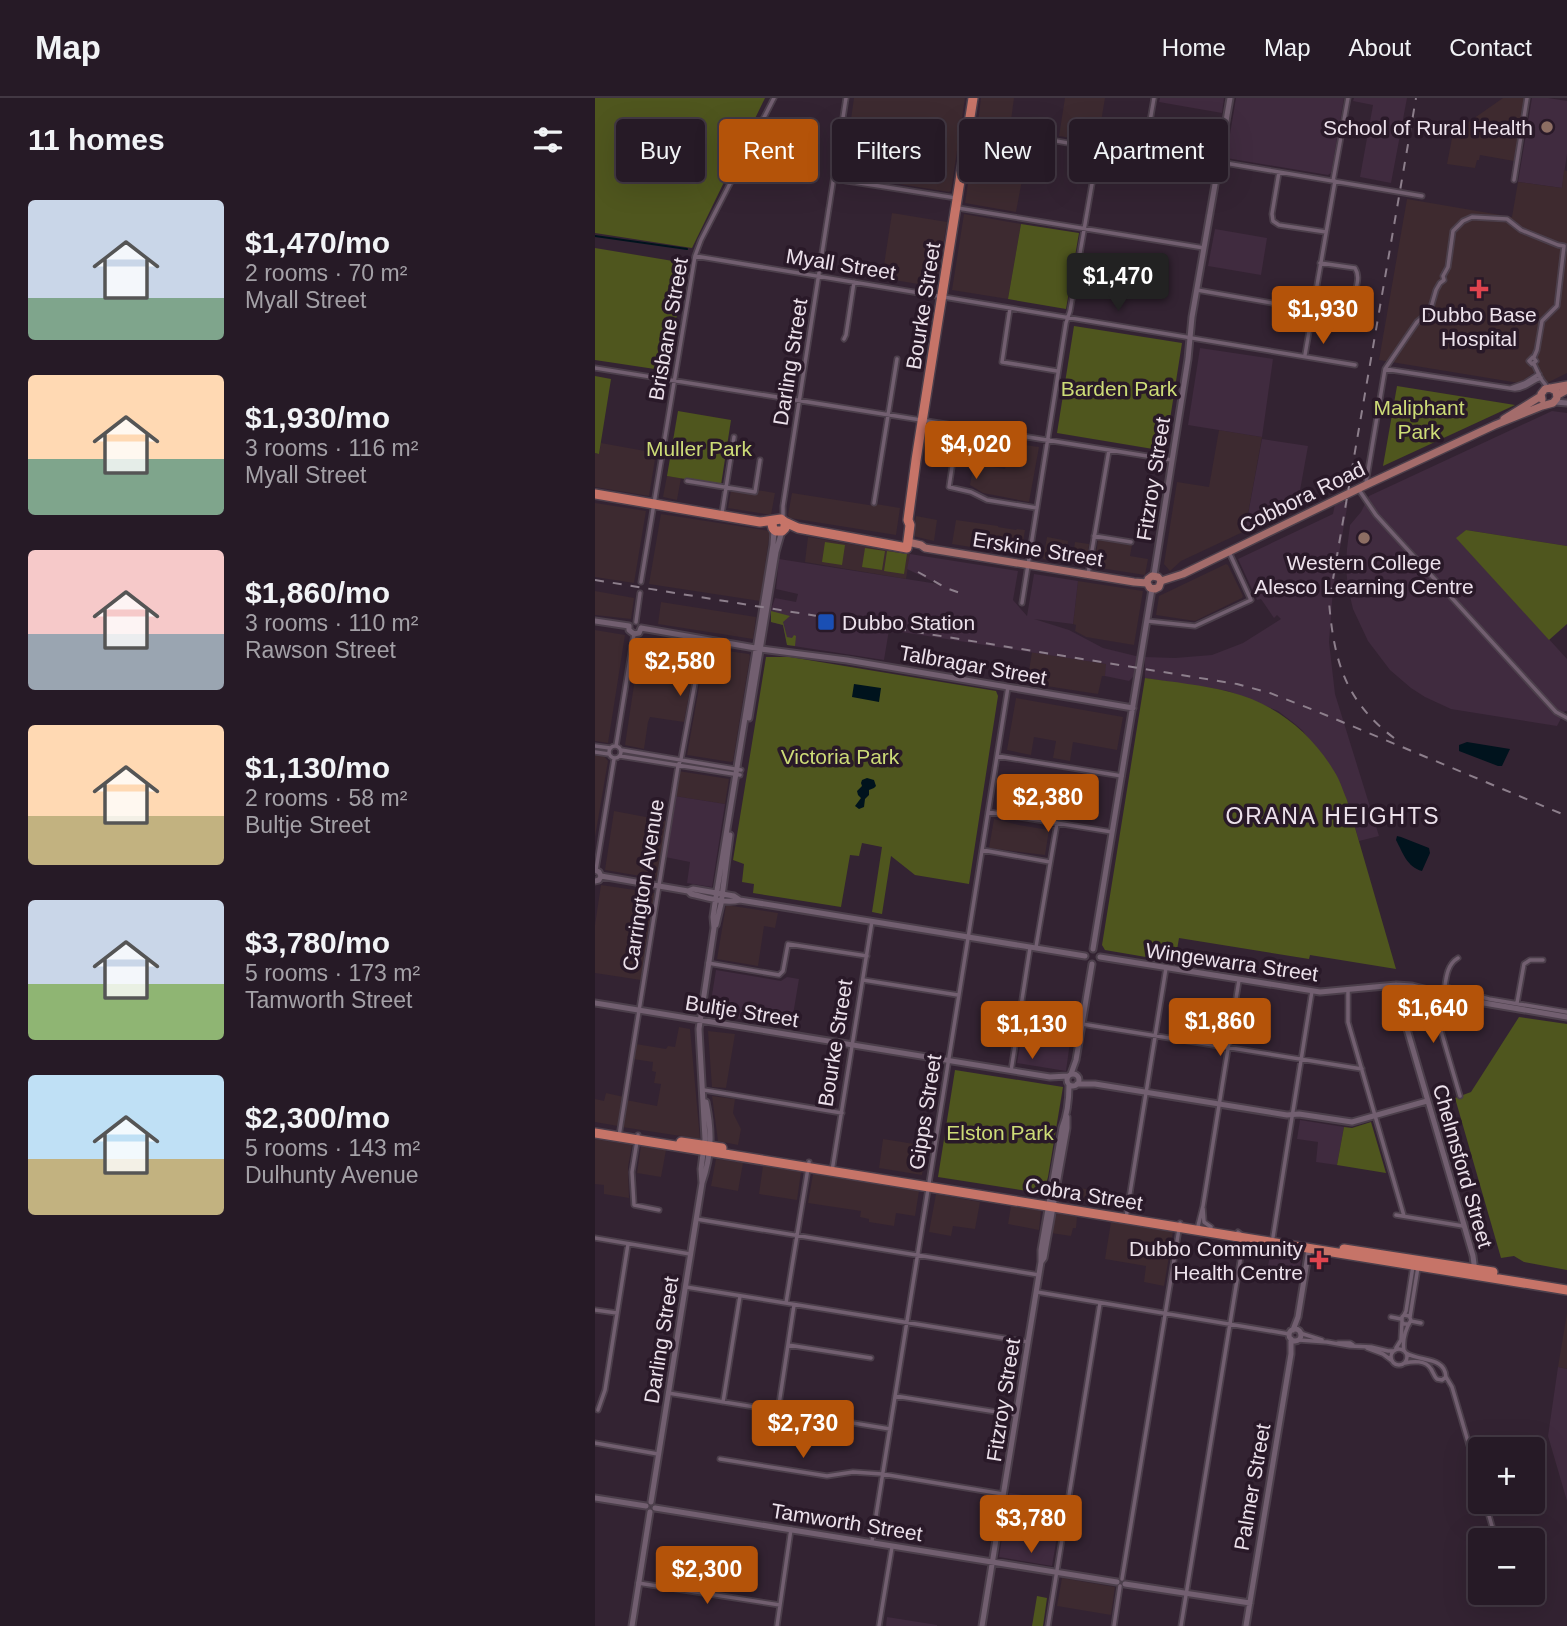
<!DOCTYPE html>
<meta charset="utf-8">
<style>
:root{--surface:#261a26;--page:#2e232e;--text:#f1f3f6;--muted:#a4a1a7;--line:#423843;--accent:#b45309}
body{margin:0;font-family:Arial,sans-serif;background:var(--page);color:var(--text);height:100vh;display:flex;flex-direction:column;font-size:26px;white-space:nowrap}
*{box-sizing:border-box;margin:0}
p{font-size:23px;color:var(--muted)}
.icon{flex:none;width:38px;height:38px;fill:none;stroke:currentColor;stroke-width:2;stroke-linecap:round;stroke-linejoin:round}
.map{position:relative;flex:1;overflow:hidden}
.details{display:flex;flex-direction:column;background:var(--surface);width:595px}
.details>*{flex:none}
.hud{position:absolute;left:21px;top:21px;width:665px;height:63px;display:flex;gap:14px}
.buttons{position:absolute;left:873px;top:1339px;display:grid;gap:14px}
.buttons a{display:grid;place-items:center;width:77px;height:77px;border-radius:7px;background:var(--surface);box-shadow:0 7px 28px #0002,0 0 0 2px var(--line);font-size:35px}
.price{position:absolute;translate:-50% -60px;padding:0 16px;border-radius:7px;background:var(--accent);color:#fff;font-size:23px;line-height:46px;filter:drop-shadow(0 2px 4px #0008)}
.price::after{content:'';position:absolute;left:50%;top:42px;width:21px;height:16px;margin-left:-10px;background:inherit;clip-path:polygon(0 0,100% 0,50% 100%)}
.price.selected{background:#222;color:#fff}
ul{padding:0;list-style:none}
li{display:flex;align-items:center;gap:21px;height:175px;padding:0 28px}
li span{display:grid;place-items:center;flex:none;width:196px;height:140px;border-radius:7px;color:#555}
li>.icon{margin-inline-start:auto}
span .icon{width:84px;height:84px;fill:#fffc;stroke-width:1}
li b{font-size:30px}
h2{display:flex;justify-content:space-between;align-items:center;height:84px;padding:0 28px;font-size:30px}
.tag{padding:0 24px;border-radius:7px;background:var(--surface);box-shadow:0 7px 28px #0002,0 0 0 2px var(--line);font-size:24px;line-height:63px}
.tag.selected{background:var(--accent);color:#fff}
header{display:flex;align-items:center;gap:42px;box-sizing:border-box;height:98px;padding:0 35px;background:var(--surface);border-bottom:2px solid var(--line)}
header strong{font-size:33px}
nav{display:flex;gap:38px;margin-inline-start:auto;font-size:24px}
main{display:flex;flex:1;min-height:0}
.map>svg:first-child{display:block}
.commercial{fill:#3d2a30}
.built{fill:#402b3f}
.medical{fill:#3e2a2f}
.green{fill:#4f561e}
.water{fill:#00131d}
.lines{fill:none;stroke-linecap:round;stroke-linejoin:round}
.stream{stroke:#00131d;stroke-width:2}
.street-casing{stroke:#4c3f4b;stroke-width:7}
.secondary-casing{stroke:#4c3f4b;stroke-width:9}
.primary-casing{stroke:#4c3f4b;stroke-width:10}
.highway-casing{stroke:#4c3f4b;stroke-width:12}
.street{stroke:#725f70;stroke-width:3.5}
.secondary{stroke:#725f70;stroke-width:5}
.primary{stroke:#a46c6b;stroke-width:7}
.highway{stroke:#c67468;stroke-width:9}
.rail{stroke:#8d7f8c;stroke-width:2;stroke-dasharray:9 9;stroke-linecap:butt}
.education-dot{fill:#8d6e63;stroke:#291928;stroke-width:2.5}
.health-dot{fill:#e0444e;stroke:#291928;stroke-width:2.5}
.transit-dot{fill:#1a4fb4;stroke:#291928;stroke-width:2.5}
.labels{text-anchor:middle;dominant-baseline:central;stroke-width:7;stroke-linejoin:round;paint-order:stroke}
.poi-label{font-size:21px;fill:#ece1eb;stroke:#291928;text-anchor:end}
.street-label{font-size:21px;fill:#ece1eb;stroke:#291928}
.park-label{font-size:21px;fill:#cddc77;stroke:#291928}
.neighbourhood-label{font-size:23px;letter-spacing:2px;fill:#ece1eb;stroke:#291928}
</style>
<header>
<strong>Map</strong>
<nav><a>Home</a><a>Map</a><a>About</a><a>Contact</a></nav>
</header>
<main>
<section class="details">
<h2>11 homes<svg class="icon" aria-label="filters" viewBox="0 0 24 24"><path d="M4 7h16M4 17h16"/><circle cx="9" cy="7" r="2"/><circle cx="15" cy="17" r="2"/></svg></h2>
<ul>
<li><span style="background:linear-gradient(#c9d6e8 70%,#7fa58c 0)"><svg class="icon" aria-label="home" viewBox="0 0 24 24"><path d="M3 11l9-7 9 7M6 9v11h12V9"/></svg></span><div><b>$1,470/mo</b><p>2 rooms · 70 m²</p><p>Myall Street</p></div></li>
<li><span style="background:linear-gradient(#ffd9b3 60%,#7fa58c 0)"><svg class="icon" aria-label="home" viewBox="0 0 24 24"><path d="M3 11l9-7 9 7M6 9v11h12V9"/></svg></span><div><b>$1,930/mo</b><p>3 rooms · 116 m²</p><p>Myall Street</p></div></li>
<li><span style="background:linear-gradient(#f6c9c9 60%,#9aa5b1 0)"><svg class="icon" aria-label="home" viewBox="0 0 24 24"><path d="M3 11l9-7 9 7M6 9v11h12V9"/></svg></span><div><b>$1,860/mo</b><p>3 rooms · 110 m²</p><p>Rawson Street</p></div></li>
<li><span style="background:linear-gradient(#ffd9b3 65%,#c2b280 0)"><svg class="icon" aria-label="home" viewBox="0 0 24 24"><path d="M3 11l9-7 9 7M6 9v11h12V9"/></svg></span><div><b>$1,130/mo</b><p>2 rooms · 58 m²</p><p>Bultje Street</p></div></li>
<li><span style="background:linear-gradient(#c9d6e8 60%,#8fb573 0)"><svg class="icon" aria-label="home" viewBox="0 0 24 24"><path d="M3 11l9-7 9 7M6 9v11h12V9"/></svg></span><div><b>$3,780/mo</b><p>5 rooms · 173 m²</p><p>Tamworth Street</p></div></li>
<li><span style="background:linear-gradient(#bfe0f5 60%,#c2b280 0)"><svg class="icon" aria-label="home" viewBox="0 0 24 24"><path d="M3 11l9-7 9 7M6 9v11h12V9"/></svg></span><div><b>$2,300/mo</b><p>5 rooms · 143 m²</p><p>Dulhunty Avenue</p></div></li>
</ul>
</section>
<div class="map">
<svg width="972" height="1528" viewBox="0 0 972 1528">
<rect width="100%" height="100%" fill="#332332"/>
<path class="commercial" d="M259,0h111l-14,93 -2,1 -106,-17z
M386,0h33l-4,30 -32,-6z
M470,0h40l-4,24 -8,-1 -4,20 -30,-5z
M381,35l26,4 -3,16 11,3 -4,21 16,3 -6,32 -51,-9 5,-32 20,3 2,-10 -20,-4z
M297,115l55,9 -11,65 -54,-9z
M369,116l57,10 -13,75 -56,-9z
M335,332l23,3 -3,21 -23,-3z
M624,332l43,7 -17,94 -64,30 -11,10 -6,-7 13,-82 32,5z
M6,345l55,10 -7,43 -54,-9v-34l4,1z
M415,345l29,4 -10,55 -46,-9 -13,-8 4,-21 31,5z
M72,378l14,2 -4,22 -14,-3z
M136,392h26l18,3 -4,22 -43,-7z
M197,395l83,13 1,-2 24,4 -4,27 -106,-17 -2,-3z
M0,405l51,8 -12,72 -39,-6z
M66,416l109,17 -10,70 -111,-17z
M321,418l21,4 -3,21 -21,-5z
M361,422l42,6v1l18,3 1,-1 8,1 -4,25 -69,-11z
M213,439l102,17 -4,25 -101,-17z
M452,439l21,4 -3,21 -22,-3z
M503,442l34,5 -2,11 18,3 -3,16 -51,-8z
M480,444l14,2 -3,21 -14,-2z
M631,466l2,1 15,31 -1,2 -47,23 -39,-6 3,-19z
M483,483l65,10 -9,54 -48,-8 -11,-6 1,-6 -3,-1z
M0,493l39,7 -3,21 -36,-4z
M66,504l95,15 -3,22 -95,-15z
M0,532l30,5 -17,108 -13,-2z
M46,540l57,8 -14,76 -34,-5 -2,5 -4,27 -19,-4z
M111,550l43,6 1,2 -17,105 -2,1 -44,-7z
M437,554l75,12 -2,12h-3l-4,18 -71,-11z
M421,600l107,19 -6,33 -44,-8 -3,19 -17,-3 3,-17 -22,-4 -3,18 -24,-5z
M0,656l9,2 4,5 -13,76z
M83,673l51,8 -4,25 -51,-8z
M19,713l53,10 -9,58 -53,-9z
M399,721l25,6 30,5 -4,25 -56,-7z
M6,787l54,8 -14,87 -46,-7v-48z
M131,807l52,8 -3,15 -11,-2 -6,40 -41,-7z
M84,929l11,2 10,110 -78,-12 4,-27 31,6 4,-22 -7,-1 2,-11 -4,-1 1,-9 -20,-3 3,-15 30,5 2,-3 7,1z
M113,933l27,3 -9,54 -14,-1z
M11,995l18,4 -6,29 -23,-4v-23l9,2z
M117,998l23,3 -2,14 8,16 -3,16 -20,-4z
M0,1041l37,6 -4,22 1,31 -25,-4v-9l-9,-1z
M288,1041l44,7 -5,29 -43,-7z
M46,1048l25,4 -5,27 -24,-4z
M121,1061l27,4 -5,28 -27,-5z
M168,1068l38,6 -4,28 -38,-6z
M218,1076l106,17 -4,25 -19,-3 -2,13 -25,-4v-3l-9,-2 1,-6 -53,-8z
M469,1087l27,5 -2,12 -27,-5z
M341,1096l44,8 -5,27 -22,-3 -2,10 -22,-4z
M416,1108l30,5 -2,19 -31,-6z
M463,1115l19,4 -1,11h-3l-2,8 -20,-3 4,-16z
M516,1124l62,10 -9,54 -20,-4 2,-16 -41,-7z
M972,1215v56l-9,-2z
M467,1480l53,9 -4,28 -54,-9z"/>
<path class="built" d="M565,0h64l-2,15 -63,-11z
M641,0h108l-13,75 -3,2 -102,-17z
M759,0h53l-16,85 -31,-6 13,-72 -20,-4z
M937,0h16l19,3v53l-5,34 -44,-6z
M620,131l52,9 -6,37 -53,-9z
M605,250l73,11 -11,78 -74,-12z
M957,313l15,2v133l-101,-16 -9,8 110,121v52h-2l-8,15 -106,-17 -26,-12 -14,-9 -21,-18 -22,-29 -15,-32 -5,-21 -2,-20 1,-19 3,-24 11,-13 8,-16z
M667,341l46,7 -11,61 -52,24z
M745,404h8l-15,87 -4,53 6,52 44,142 -20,5 -12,-41 -44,-69 -8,-7 -17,-13 -50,-20 -83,-13v-21l30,1 37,-3 31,-12 38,-24 -4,-4 -3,3 -13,-19 -4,1 -19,-41 95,-45 2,-10z
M315,456l108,17 -5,29 14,16 7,-42 44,7 -5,43 -39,-5 35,11 34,18 37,9 -3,16 -8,8 -24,-5 1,-12 -217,-34 -5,30 -97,-15 -4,-20 -12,-3v-12l4,-12 21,4 2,-8 -22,-5 3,-30 159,25 -31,-15z
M79,698l51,8 -13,83 -25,-4 3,-21 -25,-5z
M121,872l65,11 6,-4 12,2 -8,48 -82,-13z
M432,907l47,8 -8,58 -49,-8z
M705,1022l44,7 -7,38 -21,-3 2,-20 -21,-3z
M676,1151l31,6 -3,17 -31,-6z
M963,1269l9,2v132l-19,-65z
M414,1395l54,8 -11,65 -53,-9z
M292,1519l50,8v1h-51z"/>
<path class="medical" d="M908,0h21l-10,63 -34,-6 -1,5h-2l-2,8 -28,-4 6,-31z
M969,72l3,1v202l-20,10 -9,-13 -19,13 -140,-23 28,-161 105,18 6,-35 44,6z"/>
<path class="green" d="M0,0h170l-73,150 -97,-15z
M426,126l58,9 -13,76 -58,-10z
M0,150l90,15 -17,108 -73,-11z
M479,228l108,17 -17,108 -108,-18z
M0,278l16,3 -12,75 -4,-1z
M802,288l118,19 -132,61z
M83,313l53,9 -10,65 -54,-9z
M871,432l101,16v78l-18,16 -93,-102z
M230,444l20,3 -3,20 -20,-3z
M270,450l20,3 -3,19 -20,-3z
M292,453l20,3 -3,20 -20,-3z
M176,513l19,5 -7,6 4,15 5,1 2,-3 2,1 -1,10 -8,-1 -4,-20 -12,-3z
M171,559h24l206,34 2,5 -29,188 -54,-9 -24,-19 -9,58 -10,-2 10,-65 -20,-4 -3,13 -9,-1 -9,52 -88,-14 1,-9 -12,-2 2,-18 -11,-4z
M550,580c28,4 58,7 85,14 44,11 81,40 104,79 6,9 9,20 13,29l49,169 -86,-14 -1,4 -130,-21 -4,24 -70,-12 -3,-5z
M924,919l48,7v246l-43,-8 -10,-6 -13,2 -46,-160 16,-6z
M360,972l108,17 -15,90 -4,14 -4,2 -102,-16z
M776,1024l15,51 -49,-8 7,-38 8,1z
M442,1498l10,2 -4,28h-11z"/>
<path class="water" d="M259,586l27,4 -2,14 -27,-5z
M872,644l43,7 -8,17h-4l-39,-15v-6z
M272,680l7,2 2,6 -2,2 -5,2v5l-4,4 -1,8 -5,2 -4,-3 6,-8 -3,-3 -1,-4 5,-5 -1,-3 1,-3z
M802,738l4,1 28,11 1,5 -8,18c-15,-4 -19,-18 -26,-31z"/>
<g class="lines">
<path class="stream" d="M0,138l92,13"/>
<g class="street-casing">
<path id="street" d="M375,28l248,43
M549,58l10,-58
M624,64l203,34
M684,74l-7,42 1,7 6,4 47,7
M239,81l122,19
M919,82l13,-82
M738,83l15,-83
M363,110l246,40
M100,158l660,109
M602,192l115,20
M721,193l33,6 6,-4c2,-9 5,-17 0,-25l-35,-5
M415,210l-8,54 55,9
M249,241l2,-4 8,-53
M710,257l30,-174
M938,259l3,4 -4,3 -3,-3z
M939,266l7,15 7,9
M0,270l577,92
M790,271l130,20c11,0 16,-8 26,-11
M916,290l14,-5 14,-9
M363,329l-9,60 22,5 16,8 50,8
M92,383l68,11 5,-32
M771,385l19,-114 32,-47 13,-11 6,-21 4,-7 4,-3 -1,-4 5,-9 5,-36 10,-10 9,-4 35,2 14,11 37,15 6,1 -7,60 -15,15 -5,29 -3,7
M764,392l17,25 180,197 11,6
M279,405l23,-144
M127,415l12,-76
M188,420v-12l63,-408
M499,438l37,6
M493,476l21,-124
M46,484l54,-326 6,-16 73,-142
M427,505l44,-280 4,-12 28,-162
M552,523l48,5 56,-26 -22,-48
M41,524l4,-29
M14 654a6 6 0 1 1 12 0a6 6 0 1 1-12 0Z
M0,648l15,2
M21,648l18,-112
M26,652l120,20
M0,654l14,2
M25,658l120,19
M402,658l125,20
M393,714l124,20
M387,752l68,12
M1,772l18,-111
M441,849l21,-124
M113,865l71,12 4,-4 5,-27 79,12
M268,882l95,15
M850,889l44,12 78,13
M753,892v32l56,194
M849,895c2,-13 2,-28 14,-35
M843,896l-2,20 24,82
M922,905l7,-39 6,-4h13
M487,926l280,45
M416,973l19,-123
M109,992l138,23
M43,1037l-6,37 2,33 25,5
M24,1038l59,-370 3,-7 22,-120
M237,1073l40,-250
M608,1110l1,14 7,5
M801,1117l67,11
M531,1120l40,-250
M101,1121l343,56
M605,1130l-2,-2 5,-20 36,-226
M678,1139l39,-246
M0,1140l95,16
M91,1189l342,55
M442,1194l252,42
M191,1205l23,-141
M0,1212l22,3
M809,1217l2,-4 7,-45
M796,1219l10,2
M815,1219l8,-50
M816,1223l10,2
M705,1235l22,7
M704,1242l28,2 23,4 21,1 17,4h6
M743,1245h12l3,2
M193,1247l83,13
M772,1250l16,6 8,6
M801,1250l5,-8 1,-18
M796 1259a8 8 0 1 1 16 0a8 8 0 1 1-16 0Z
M809,1253c-2,-12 1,-21 7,-31l-2,-4 -5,-1 -2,2v5l2,2h5
M810,1265c8,-2 21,-3 26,6 2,3 3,7 6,10l5,1 4,-3c-1,-21 -26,-15 -40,-24
M851,1279l6,10 29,99
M73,1295l222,36
M300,1298l121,19
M128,1304l17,-106
M3,1312l7,-20 23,-146
M183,1313l16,-106
M0,1345l63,11
M125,1361l107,17 26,-4 29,2 121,20
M890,1404l11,38
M277,1443l136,-854
M527,1481l58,-356
M43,1485l142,22
M182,1528l14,-97
M284,1528l13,-79
M453,1528l52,-323
M519,1528l6,-40
M586,1528l63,-389 -6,-5"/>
</g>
<g class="secondary-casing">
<path id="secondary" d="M960,304l12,1
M559,477l34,-216 4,-42 38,-219
M0,523l34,5
M34,528v4l5,4 5,-1 2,-5
M46,530l120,21 86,11 286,48
M154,620l27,-166 6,-21
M0,772l4,2 2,4 -2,4 -4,1
M6,778l87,15 3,3c15,3 33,10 49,6
M93,793l5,-2 41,7 6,4 345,56
M121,827l5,-21 9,-69
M498,851l59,-360
M505,859l220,35 76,-7 16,1 66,16 89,15
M801,887l2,13 75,258 2,16
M0,905l455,74 18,-1
M472 982a6 6 0 1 1 12 0a6 6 0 1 1-12 0Z
M476,976l5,-14 16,-96
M482,986h18l192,31 12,-1 53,8 75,-21
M107,1085l-1,-14 4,-30 -6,-110 15,-101 -1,-11 2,-14 58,-358 1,-15
M446,1164v-12l21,-122c6,-15 7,-28 7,-43
M694 1237a6 6 0 1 1 12 0a6 6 0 1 1-12 0Z
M698,1232l5,-13 11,-68
M0,1400l51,8
M56,1404l51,-319c10,-29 10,-52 4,-81
M60,1410l462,74
M530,1486l125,19
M37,1528l18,-114
M387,1528l59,-364 3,-4 23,-130v-11
M651,1528l45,-272v-15"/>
</g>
<g class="primary-casing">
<path id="primary" d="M963,297l9,-5
M947,301l-1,-5 4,-5 22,-4
M909,321l37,-23
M313,444l13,3 4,3 209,34 13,1
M566,483l22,-7 183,-89 129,-60 47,-19 11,-3 4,-5 -1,-7 -6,-3
M552,485l3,5 5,1 4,-2 2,-6
M552,485l1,-4 4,-3 6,1 3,4"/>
</g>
<g class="highway-casing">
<path id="highway" d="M0,396l165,28 14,-2
M190,424v6l-3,3h-6c-4,-2 -5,-7 -2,-11l7,-1 4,3 13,6 109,20 3,-23 -2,-5 8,-60 57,-362
M0,1035l972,157
M86,1044l41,6
M749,1151l149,23"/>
</g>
<use href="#street" class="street"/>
<use href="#secondary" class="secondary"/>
<use href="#primary" class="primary"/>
<use href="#highway" class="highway"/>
<path class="rail" d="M323,474l28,16 14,5
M0,482l642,104 33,9 46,18 251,105
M799,640c-49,-37 -60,-77 -65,-136l87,-504"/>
</g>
<g class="education-dot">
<circle cx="952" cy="29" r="7"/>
<circle cx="769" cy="440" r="7"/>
</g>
<g class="health-dot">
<path d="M880.5 180.5h7v7h7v7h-7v7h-7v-7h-7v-7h7z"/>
<path d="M720.5 1151.5h7v7h7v7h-7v7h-7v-7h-7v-7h7z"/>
</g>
<rect class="transit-dot" x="222" y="515" width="18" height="18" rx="3.5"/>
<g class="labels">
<g class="poi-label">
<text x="938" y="29">School of Rural Health</text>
<text x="884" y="216" text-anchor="middle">Dubbo Base<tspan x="884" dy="24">Hospital</tspan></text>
<text x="769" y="464" text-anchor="middle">Western College<tspan x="769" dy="24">Alesco Learning Centre</tspan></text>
<text x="247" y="524" text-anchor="start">Dubbo Station</text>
<text x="708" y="1150">Dubbo Community<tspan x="708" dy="24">Health Centre</tspan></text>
</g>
<g class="street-label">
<text transform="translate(246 166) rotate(9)">Myall Street</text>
<text transform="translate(328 208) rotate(-81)">Bourke Street</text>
<text transform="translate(73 231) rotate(-80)">Brisbane Street</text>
<text transform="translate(195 264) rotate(-81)">Darling Street</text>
<text transform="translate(558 381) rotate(-81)">Fitzroy Street</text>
<text transform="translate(707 399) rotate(-26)">Cobbora Road</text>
<text transform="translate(443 451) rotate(9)">Erskine Street</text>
<text transform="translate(378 567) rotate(10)">Talbragar Street</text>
<text transform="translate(48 787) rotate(-81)">Carrington Avenue</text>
<text transform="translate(637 864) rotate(8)">Wingewarra Street</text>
<text transform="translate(147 913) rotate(9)">Bultje Street</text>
<text transform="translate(240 945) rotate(-81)">Bourke Street</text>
<text transform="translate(330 1014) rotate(-81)">Gipps Street</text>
<text transform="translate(868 1068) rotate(74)">Chelmsford Street</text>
<text transform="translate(489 1096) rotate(9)">Cobra Street</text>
<text transform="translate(66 1242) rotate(-81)">Darling Street</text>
<text transform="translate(408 1302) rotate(-81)">Fitzroy Street</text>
<text transform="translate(657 1389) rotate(-80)">Palmer Street</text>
<text transform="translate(252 1424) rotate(9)">Tamworth Street</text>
</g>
<g class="park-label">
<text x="524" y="290">Barden Park</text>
<text x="824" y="309">Maliphant<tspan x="824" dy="24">Park</tspan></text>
<text x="104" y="350">Muller Park</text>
<text x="245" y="658">Victoria Park</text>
<text x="405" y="1034">Elston Park</text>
</g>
<g class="neighbourhood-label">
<text x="738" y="718">ORANA HEIGHTS</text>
</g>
</g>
</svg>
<div class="buttons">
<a>+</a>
<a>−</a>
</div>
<b class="price selected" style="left:523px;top:215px">$1,470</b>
<b class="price" style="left:728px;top:248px">$1,930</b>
<b class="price" style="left:381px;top:383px">$4,020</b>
<b class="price" style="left:85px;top:600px">$2,580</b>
<b class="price" style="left:453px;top:736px">$2,380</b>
<b class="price" style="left:838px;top:947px">$1,640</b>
<b class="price" style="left:625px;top:960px">$1,860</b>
<b class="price" style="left:437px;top:963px">$1,130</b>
<b class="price" style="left:208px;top:1362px">$2,730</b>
<b class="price" style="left:436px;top:1457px">$3,780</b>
<b class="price" style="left:112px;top:1508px">$2,300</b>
<div class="hud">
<a class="tag">Buy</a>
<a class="tag selected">Rent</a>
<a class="tag">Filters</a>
<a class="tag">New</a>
<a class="tag">Apartment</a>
</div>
</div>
</main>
